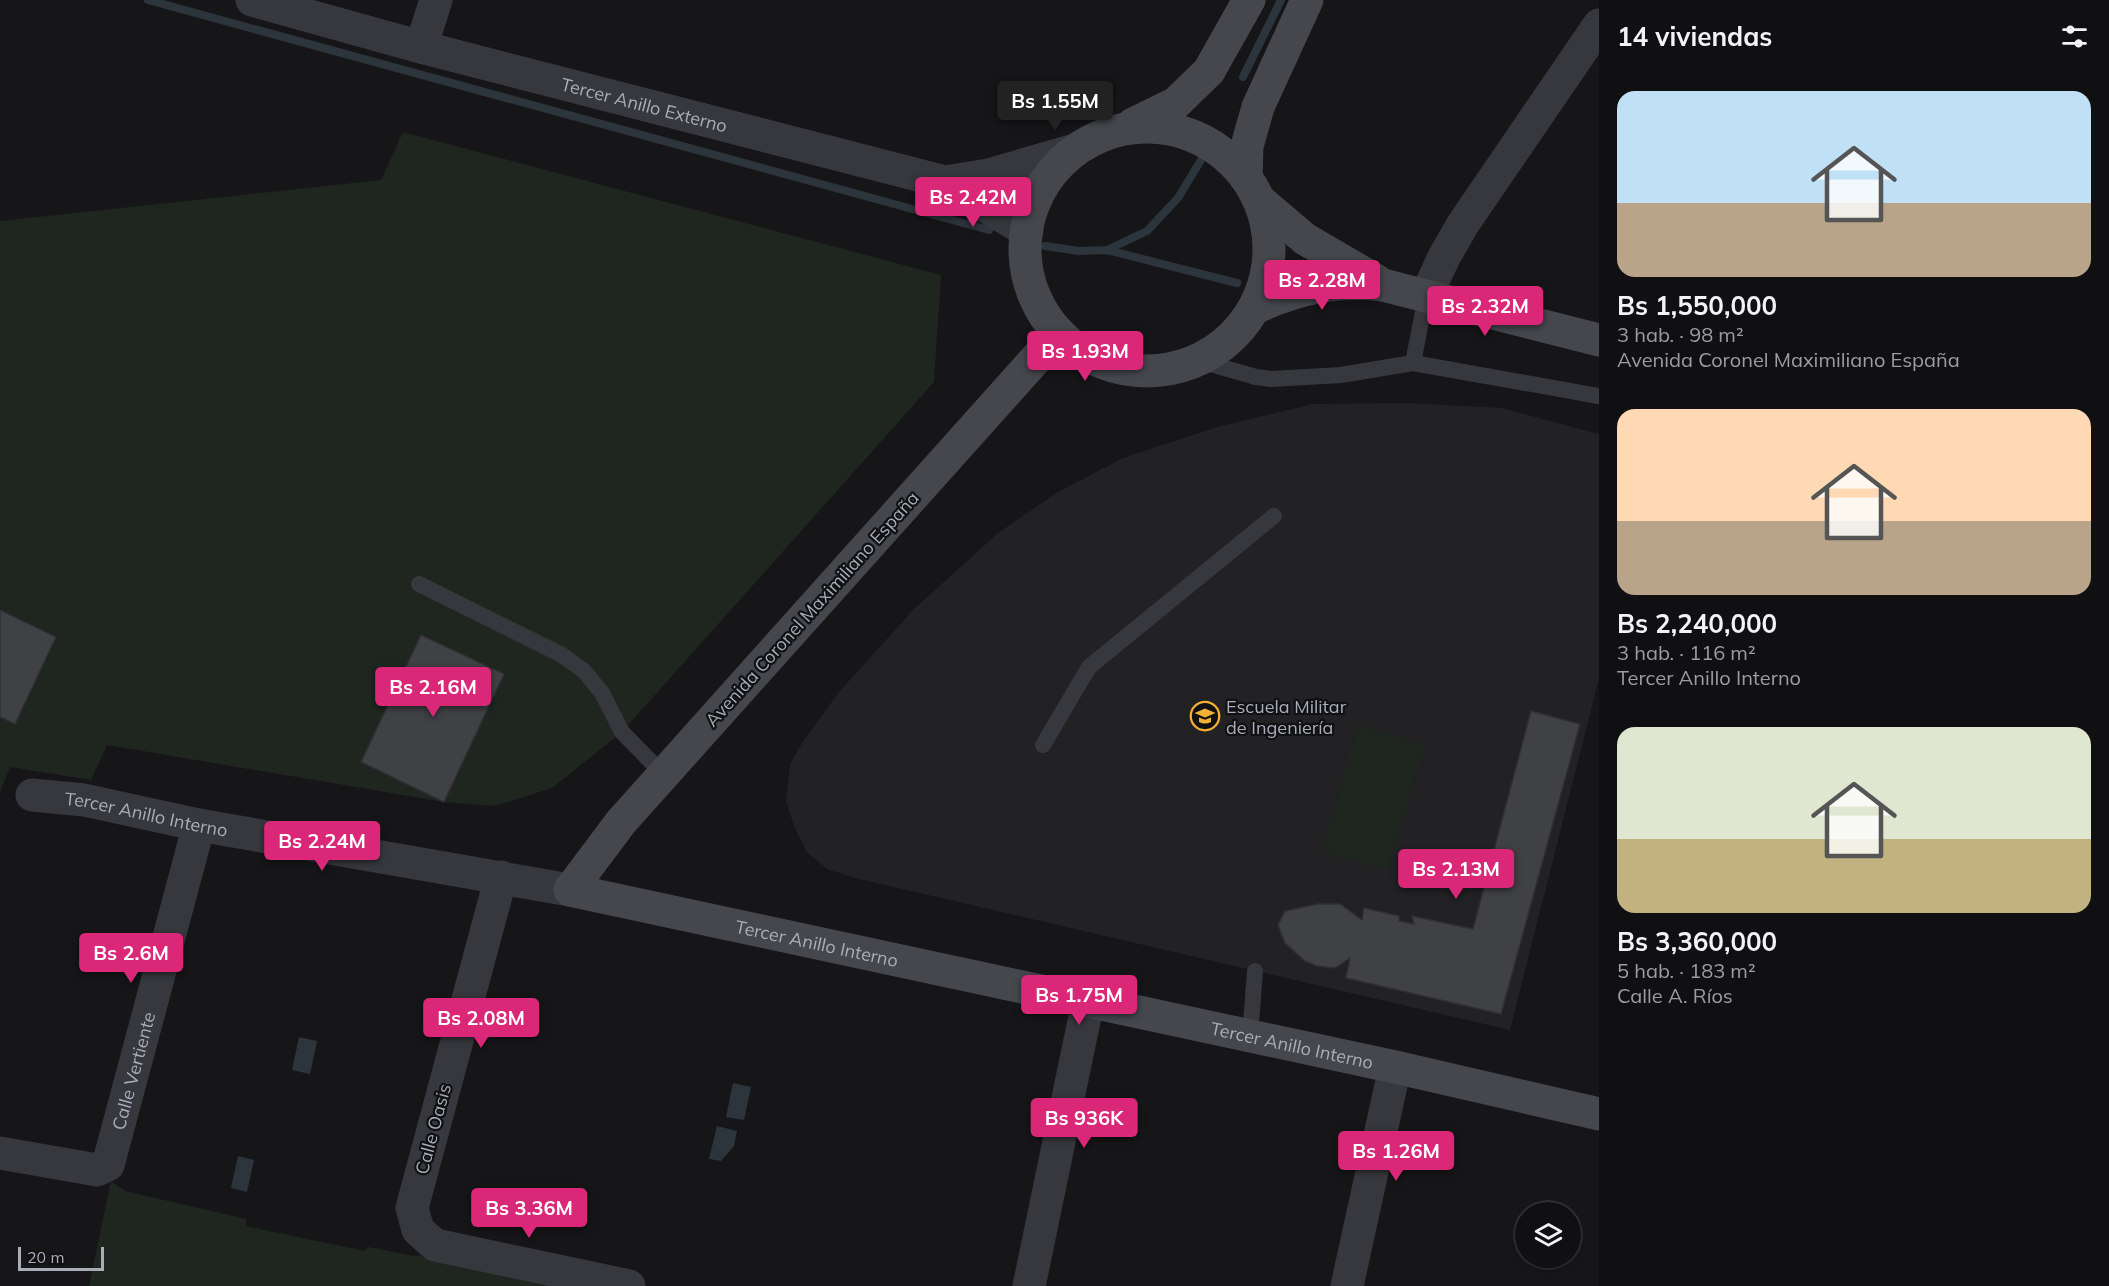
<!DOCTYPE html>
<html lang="es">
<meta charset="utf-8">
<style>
:root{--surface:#101012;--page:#1e1e20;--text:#f1f3f6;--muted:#9c9d9f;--line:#303032;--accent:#db2777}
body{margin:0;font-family:Mulish,sans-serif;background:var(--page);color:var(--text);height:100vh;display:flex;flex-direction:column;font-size:22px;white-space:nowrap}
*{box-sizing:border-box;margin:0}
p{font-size:20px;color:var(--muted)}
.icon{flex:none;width:33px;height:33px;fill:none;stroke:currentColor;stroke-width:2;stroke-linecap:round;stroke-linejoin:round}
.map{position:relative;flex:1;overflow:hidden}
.drawer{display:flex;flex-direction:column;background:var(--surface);width:510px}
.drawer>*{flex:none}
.controls{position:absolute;left:1515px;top:1202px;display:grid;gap:12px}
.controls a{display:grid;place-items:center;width:66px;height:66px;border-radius:50%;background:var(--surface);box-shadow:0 2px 4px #0004,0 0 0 2px var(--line);font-size:30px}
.scale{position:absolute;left:18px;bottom:15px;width:86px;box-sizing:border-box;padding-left:6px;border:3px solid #a8adb8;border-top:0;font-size:16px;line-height:21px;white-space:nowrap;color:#a8adb8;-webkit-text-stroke:4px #111113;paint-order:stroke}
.price{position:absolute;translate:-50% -51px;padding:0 14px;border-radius:6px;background:var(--accent);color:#fff;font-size:20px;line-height:39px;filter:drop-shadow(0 2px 3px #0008)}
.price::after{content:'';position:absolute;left:50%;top:36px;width:18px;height:14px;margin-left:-9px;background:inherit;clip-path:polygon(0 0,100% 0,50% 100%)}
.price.selected{background:#222;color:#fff}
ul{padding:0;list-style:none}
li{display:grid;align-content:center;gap:12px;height:318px;padding:0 18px}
li span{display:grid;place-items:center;height:186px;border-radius:18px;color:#555}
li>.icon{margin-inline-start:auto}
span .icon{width:108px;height:108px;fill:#fffc;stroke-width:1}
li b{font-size:26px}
h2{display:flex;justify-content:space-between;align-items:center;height:72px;padding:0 18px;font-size:26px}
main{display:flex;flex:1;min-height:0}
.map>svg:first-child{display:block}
.built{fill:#222225}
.green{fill:#1e261f}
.water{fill:#2c353c}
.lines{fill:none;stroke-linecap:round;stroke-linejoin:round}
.stream{stroke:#2c353c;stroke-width:8}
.building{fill:#404145;stroke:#303034;stroke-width:1.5}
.lane{stroke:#37383d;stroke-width:16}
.street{stroke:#37383d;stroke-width:33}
.secondary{stroke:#45474d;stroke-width:33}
.labels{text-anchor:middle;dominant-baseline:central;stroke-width:4.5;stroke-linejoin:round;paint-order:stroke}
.street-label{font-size:18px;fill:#a8adb8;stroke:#111113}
.poi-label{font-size:18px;fill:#a8adb8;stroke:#111113;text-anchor:start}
</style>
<main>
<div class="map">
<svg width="1599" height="1286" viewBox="0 0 1599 1286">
<rect width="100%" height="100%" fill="#161618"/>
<path class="built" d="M1408,403l94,5 97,26v244l-89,352 -655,-152 -28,-9 -20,-17 -13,-26 -8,-25 4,-37 14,-24 35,-48 75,-83 84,-76 60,-41 65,-34 94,-31 96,-23z"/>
<path class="green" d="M403,132l538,143 -7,107 -312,350 -70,56 -57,18 -51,-4 -337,-57 -16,35 -81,-13 -10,25v-571l381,-41z
M1358,725l67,20 -38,126 -66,-20z
M111,1181l14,10 121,28v7l119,25 4,-4 45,9 14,-1 171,31h-510z"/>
<path class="water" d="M299,1037l18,4 -7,33 -18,-4z
M733,1083l18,4 -7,33 -18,-3z
M717,1126l20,5 -3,15 -13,15 -12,-2z
M238,1156l16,4 -7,32 -16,-4z"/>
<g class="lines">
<path class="stream" d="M148,0l841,230
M1243,77l38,-77
M1045,246l34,5 28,-1 40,-19 31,-33 23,-38
M1107,250l130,33"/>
</g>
<path class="building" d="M0,610l56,27 -41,87 -15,-7z
M421,635l83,39 -60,128 -83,-40z
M1531,711l49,13 -79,290 -155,-36 4,-20 -15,10 -18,-2 -12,-5 -20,-18 -7,-18 7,-14 33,-7h22l22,16 2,-12 35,8v5l15,3 -2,-8 61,13z"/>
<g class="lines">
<path class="lane" d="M1200,361l56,16 15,2 70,-4 72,-12 186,33
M1413,363l13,-67
M419,584l143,71 22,16 18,22 20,39 42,43
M1043,745l46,-78 185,-151
M1250,1037l5,-66"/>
<g class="street">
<path id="s1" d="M252,0l169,47 524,135 82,49"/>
<path d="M421,47l15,-47"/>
<path d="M945,182l43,-7 83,-24"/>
<path d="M1426,296l18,-39 19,-33 136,-199"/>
<path id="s2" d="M32,795l52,5 115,25 371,65"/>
<path d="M501,877l-89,331 6,22 17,15 194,41"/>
<path id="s3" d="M0,1153l97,17 11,-5 91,-340"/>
<path d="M1029,1286l59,-284"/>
<path d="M1347,1286l48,-219"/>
</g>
<g class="secondary">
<path d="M1133,124l43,-21 33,-32 40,-71"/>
<circle cx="1147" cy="249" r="122"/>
<path d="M1246,178l1,-32 11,-39 49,-107"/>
<path d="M1259,200l46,39 72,42"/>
<path d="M1255,308c43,-20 81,-28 128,-23l216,55"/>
<path id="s4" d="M1059,333l-438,489 -51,68 825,177 204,47"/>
</g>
</g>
<defs>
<g id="university-ring" transform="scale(1.5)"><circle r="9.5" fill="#111113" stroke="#f2b134" stroke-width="1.5"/><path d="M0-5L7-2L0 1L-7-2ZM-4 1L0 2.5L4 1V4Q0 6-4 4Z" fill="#f2b134"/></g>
</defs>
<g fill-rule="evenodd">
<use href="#university-ring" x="1205" y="716"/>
</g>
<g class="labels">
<g class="street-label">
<text stroke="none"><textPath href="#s1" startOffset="406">Tercer Anillo Externo</textPath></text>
<text transform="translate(812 609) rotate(-48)">Avenida Coronel Maximiliano España</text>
<text stroke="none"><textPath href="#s2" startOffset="116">Tercer Anillo Interno</textPath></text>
<text stroke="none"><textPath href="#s4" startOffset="994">Tercer Anillo Interno</textPath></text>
<text stroke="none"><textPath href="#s4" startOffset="1480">Tercer Anillo Interno</textPath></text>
<text stroke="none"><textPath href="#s3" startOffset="208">Calle Vertiente</textPath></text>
<text transform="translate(433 1129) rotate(-75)">Calle Oasis</text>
</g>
<g class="poi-label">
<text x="1226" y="706">Escuela Militar<tspan x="1226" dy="21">de Ingeniería</tspan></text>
</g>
</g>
</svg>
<div class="controls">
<a><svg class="icon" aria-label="layers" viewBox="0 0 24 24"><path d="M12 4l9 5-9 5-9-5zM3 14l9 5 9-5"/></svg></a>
</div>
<div class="scale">20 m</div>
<b class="price selected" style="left:1055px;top:132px">Bs 1.55M</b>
<b class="price" style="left:973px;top:228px">Bs 2.42M</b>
<b class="price" style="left:1322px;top:311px">Bs 2.28M</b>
<b class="price" style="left:1485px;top:337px">Bs 2.32M</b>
<b class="price" style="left:1085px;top:382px">Bs 1.93M</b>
<b class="price" style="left:433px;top:718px">Bs 2.16M</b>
<b class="price" style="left:322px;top:872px">Bs 2.24M</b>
<b class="price" style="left:1456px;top:900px">Bs 2.13M</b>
<b class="price" style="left:131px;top:984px">Bs 2.6M</b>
<b class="price" style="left:1079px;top:1026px">Bs 1.75M</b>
<b class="price" style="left:481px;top:1049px">Bs 2.08M</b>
<b class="price" style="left:1084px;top:1149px">Bs 936K</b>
<b class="price" style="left:1396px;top:1182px">Bs 1.26M</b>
<b class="price" style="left:529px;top:1239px">Bs 3.36M</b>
</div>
<section class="drawer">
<h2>14 viviendas<svg class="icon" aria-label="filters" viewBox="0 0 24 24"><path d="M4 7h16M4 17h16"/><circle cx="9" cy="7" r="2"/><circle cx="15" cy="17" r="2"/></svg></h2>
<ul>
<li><span style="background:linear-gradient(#bfe0f5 60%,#b9a48a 0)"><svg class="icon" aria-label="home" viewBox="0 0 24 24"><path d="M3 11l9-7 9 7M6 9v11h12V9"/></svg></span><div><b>Bs 1,550,000</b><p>3 hab. · 98 m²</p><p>Avenida Coronel Maximiliano España</p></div></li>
<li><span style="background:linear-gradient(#ffd9b3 60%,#b9a48a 0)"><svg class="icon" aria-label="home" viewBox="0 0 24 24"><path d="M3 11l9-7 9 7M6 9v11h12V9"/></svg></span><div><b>Bs 2,240,000</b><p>3 hab. · 116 m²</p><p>Tercer Anillo Interno</p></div></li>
<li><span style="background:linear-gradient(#dfe7d0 60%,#c2b280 0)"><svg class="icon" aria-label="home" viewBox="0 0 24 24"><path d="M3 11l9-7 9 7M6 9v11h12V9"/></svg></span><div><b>Bs 3,360,000</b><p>5 hab. · 183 m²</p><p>Calle A. Ríos</p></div></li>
</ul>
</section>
</main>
